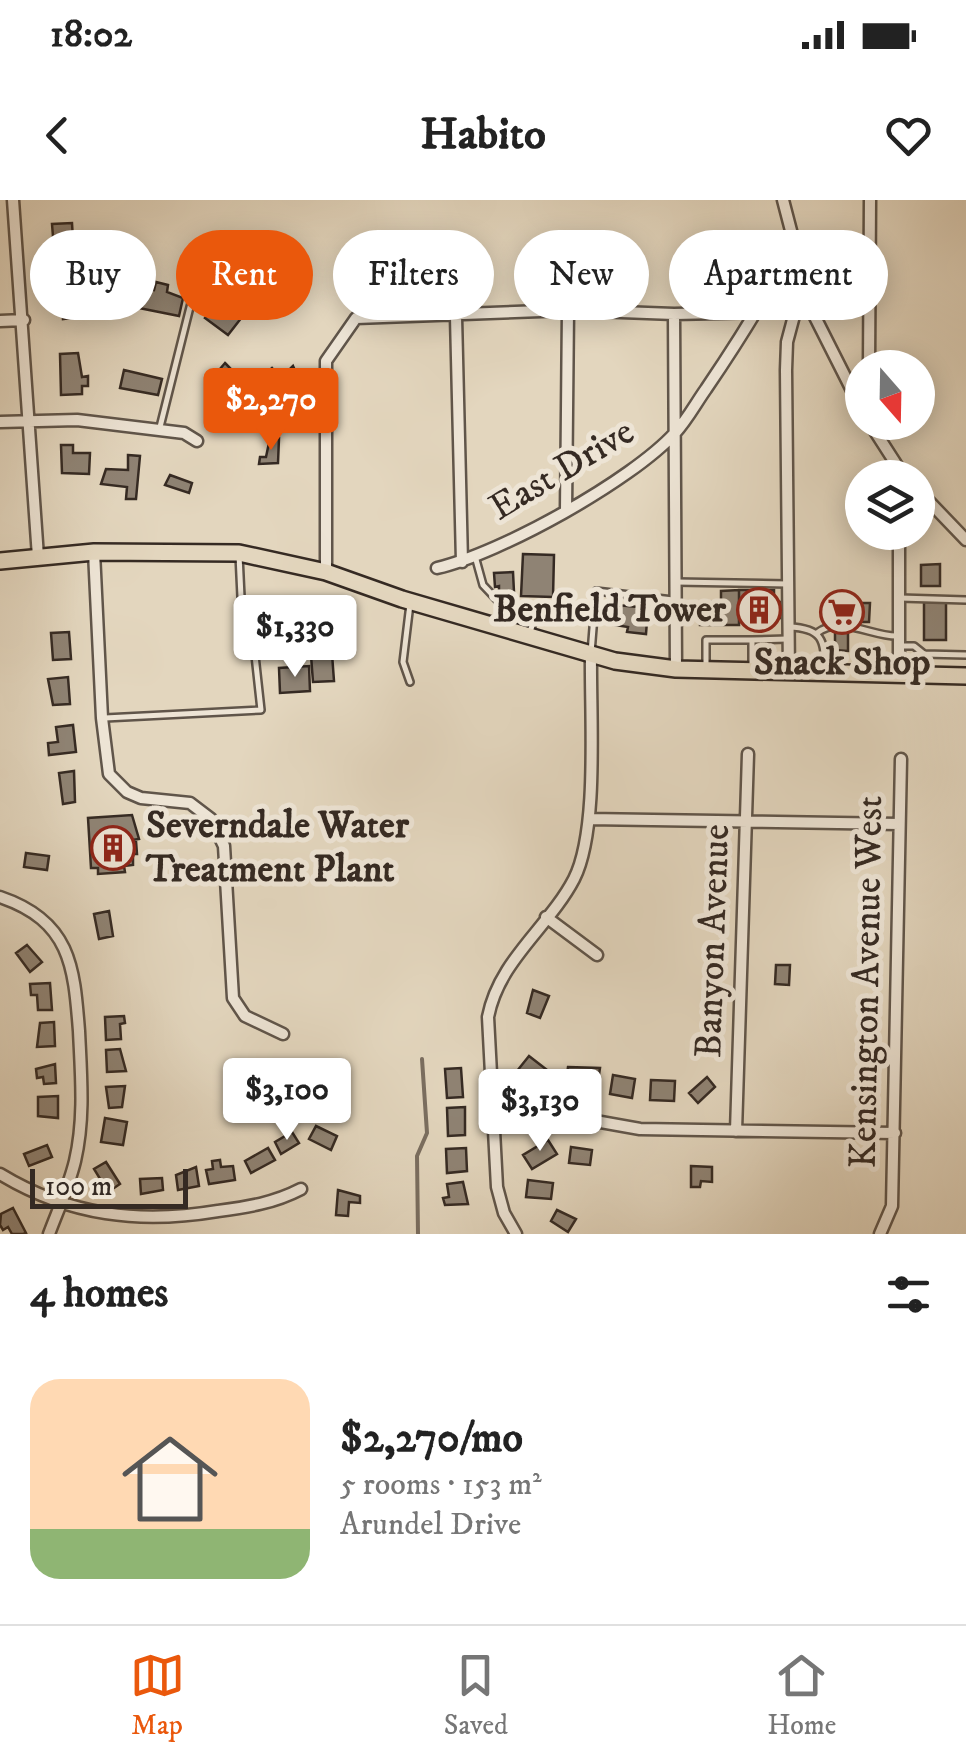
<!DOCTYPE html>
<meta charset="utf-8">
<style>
:root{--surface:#fff;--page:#f2f2f2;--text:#222;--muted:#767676;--line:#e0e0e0;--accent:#ea580c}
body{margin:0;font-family:"IM FELL DW Pica",serif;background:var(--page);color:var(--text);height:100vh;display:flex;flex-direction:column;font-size:38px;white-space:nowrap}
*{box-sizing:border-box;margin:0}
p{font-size:32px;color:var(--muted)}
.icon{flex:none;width:55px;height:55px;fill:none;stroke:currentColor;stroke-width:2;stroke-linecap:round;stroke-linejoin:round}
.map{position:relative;height:1034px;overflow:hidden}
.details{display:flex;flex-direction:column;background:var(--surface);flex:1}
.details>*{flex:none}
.hud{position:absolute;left:30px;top:30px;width:908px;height:90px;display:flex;gap:20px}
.needle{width:65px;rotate:160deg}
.tools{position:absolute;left:845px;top:150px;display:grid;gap:20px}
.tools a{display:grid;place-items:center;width:90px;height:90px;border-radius:50%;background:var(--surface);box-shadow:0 5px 25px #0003;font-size:50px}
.scale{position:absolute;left:30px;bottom:25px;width:158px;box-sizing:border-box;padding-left:10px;border:5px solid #352a23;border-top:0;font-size:28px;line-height:35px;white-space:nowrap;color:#352a23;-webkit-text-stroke:8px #ede4d5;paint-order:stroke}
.price{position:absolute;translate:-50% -85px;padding:0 22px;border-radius:10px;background:#fff;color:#222;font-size:32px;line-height:65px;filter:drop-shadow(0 2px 5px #0008)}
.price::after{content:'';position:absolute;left:50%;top:60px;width:30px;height:22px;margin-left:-15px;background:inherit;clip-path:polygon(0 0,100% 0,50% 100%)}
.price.current{background:var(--accent);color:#fff}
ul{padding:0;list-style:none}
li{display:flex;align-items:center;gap:30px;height:250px;padding:0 30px}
li span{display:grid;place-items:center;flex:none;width:280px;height:200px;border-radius:30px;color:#555}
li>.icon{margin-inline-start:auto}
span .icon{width:120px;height:120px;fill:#fffc;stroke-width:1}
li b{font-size:42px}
h2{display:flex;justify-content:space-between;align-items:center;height:120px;padding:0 30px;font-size:42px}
.chip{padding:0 35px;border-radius:45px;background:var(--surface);box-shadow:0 5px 25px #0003;font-size:35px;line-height:90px}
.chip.current{background:var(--accent);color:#fff}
.status{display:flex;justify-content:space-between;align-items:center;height:70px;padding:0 50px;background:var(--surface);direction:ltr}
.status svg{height:28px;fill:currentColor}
header{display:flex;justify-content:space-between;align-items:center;height:130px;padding:0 30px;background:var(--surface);font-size:45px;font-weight:700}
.dock{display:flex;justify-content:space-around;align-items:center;height:140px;border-top:2px solid var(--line);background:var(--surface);font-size:28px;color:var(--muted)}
.dock a{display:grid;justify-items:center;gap:5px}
.dock .current{color:var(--accent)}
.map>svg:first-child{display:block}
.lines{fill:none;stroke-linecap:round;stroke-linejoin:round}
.stream{stroke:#7a6e60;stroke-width:4}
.building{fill:#8f8374;stroke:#352a23;stroke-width:2.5}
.lane-casing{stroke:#60554a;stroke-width:10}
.street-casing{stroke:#60554a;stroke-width:15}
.primary-casing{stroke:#352a23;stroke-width:20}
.path{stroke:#352a23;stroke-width:2.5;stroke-dasharray:8 5;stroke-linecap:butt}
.lane{stroke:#ede4d5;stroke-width:5}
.street{stroke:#ede4d5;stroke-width:10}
.primary{stroke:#e3d6be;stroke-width:15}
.labels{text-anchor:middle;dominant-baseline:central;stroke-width:10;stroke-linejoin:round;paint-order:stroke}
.street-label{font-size:38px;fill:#352a23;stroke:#ede4d5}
.poi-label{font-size:38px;font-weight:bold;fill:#352a23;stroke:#ede4d5;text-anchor:end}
</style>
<div class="status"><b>18:02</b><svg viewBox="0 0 49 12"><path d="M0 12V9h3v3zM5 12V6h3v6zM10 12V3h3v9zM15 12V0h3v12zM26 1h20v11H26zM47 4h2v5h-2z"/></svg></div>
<header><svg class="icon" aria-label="back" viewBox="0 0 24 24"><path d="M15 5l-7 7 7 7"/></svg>Habito<svg class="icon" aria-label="heart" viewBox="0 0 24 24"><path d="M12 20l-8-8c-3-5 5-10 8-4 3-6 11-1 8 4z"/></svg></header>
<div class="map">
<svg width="966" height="1034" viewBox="0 0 966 1034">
<rect width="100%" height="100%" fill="#e3d6be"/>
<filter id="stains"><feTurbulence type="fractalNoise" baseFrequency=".002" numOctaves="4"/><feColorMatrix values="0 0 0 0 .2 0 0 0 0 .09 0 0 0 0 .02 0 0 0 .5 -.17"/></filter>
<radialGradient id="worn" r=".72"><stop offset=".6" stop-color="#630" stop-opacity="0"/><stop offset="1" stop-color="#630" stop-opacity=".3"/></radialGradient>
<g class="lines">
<path class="stream" d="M418,1034l-1,-78 10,-23 -5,-74"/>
</g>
<path class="building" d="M72,23l1,17 -2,8h-4v4h5v13l-12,1 1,-17h-7l-2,-25z
M156,82l12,3 -1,7 16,6 -4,18 -45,-9 3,-14h5l1,-5 11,2z
M72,83l8,2v32l-17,2 -1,-18h-5l-1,-12h5v-5z
M218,101l9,7 4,-6 8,5 -4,5 7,5 -14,18 -23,-17z
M78,153l4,24 6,-1v10h-6v8l-21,1 -1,-41z
M225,163l5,5 -11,13 9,8 -8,9 -7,-6 3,-5 -7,-5z
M293,166l12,26 -17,16 -25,-32 9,-8 9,10z
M124,170l38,9 -4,16 -38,-7z
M270,238h9l-1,25 -19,1 1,-7h6z
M61,245h12v8h17l-1,21 -27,-1z
M128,255l12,1 -4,43h-10l1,-12 -26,-3 5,-15 22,1z
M170,275l22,8 -3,10 -24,-8z
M523,354l31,1 -1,42 -32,-1z
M940,364v22h-19v-21z
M513,372l1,20 -15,1v-7l-4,1 -1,-14z
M739,390v35h-39l-1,-23 22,-1v-10z
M739,390h35v12h6v16l-41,2z
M832,402l21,1v19l-21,-1z
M924,402h22v38h-22z
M853,403h17l-1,19h-16z
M617,405l31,3 -2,26 -19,-2 1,-5 -13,-2z
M835,429h13v22l-13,-1z
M69,432l2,27 -18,1 -2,-27z
M331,440l3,41 -21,1 -3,-40z
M309,466l1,25 -30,2 -1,-25z
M68,477l2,27 -17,1 -5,-26z
M73,525l3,27 -27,3 -1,-12 10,-1 -2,-15z
M74,571l1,31 -12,2 -4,-31z
M132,615l7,24 -7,1 4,1 1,13h-4v11l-9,1 1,6 -27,2v-6h-7l-3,-50z
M26,653l23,3 -2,14 -23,-3z
M109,711l4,25 -14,3 -5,-25z
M27,745l15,17 -12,10 -14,-19z
M776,765h14l-1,20 -14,-1z
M50,783l2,27h-14l-1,-15h-6l-1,-11z
M533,790l16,6 -9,22 -13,-5z
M124,816l1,7 -5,1 1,15 -15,1 -1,-23z
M54,822l1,24 -18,1 3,-24z
M120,849l6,22 -19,1 -1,-22z
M529,856l18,14 -13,15 -17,-14z
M55,864l1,19 -12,1 -1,-7 -6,1 -1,-9z
M568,867l32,1 -3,20 -24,-1v-3l-7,-1z
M461,868l2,29 -16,1 -2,-29z
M613,875l22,4 -3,19 -22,-4z
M707,877l8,10 -17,16 -9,-10z
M651,880l24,1 -1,20 -24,-1z
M125,886l-3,21 -13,1 -3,-21z
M58,896v22l-20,-2v-19z
M465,907v28l-17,1 -1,-28z
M105,918l22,4 -4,23 -22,-3z
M316,926l21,10 -6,14 -22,-11z
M292,932l7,11 -18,11 -6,-12z
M548,940l9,14 -25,15 -9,-14z
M47,945l5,12 -23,9 -5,-12z
M571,947l21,3 -2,15 -21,-2z
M268,948l7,12 -24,13 -6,-12z
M466,948l1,23 -20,2 -1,-24z
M220,960l1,7 12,-1 2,14 -26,4 -3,-14 7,-1 -1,-8z
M106,962l14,22 -12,8 -14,-23z
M691,966l21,1v15l-11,-1 -1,6h-9z
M196,967l3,19 -21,4 -2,-15z
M162,978l1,12 -22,4 -1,-15z
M528,980l25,3 -2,16 -25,-2z
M463,982l5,22 -23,1 -2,-7 6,-1 -2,-13z
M338,990l22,6v7l-11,-1 -1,14 -12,-1z
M13,1008l13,25 -3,1h-11l-4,-7 -5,3 -3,-5 1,-11z
M557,1010l19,9 -8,13 -17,-11z"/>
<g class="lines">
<g class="lane-casing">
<path id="lane" d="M160,227l31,-124
M475,356l8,29 17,18v22
M676,382l112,2
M900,398l66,2
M410,404l-7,58 7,20
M789,427c33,1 36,13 36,43
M817,433c23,-18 54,3 79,3
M529,434l9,-24
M902,446h12l10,8 42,1
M591,453l5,-62 77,9
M706,466v-26h46
M752,468v-28l35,-1
M105,518l156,-8 -9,-82 -11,-31 -2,-42"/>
</g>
<g class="street-casing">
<path id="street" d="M13,0l25,357
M783,0l29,111 50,99
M674,114l2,355
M456,117l6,245
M0,121l24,-1
M869,168l1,-168
M0,222l77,-2 107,13 13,8
M869,222l36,56
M918,290l48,50
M566,311l2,-201
M94,352l8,166 7,56 18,18 14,6 49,5 21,16 13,27 9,152 12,18 38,18
M437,368c64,-15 194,-87 238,-135 12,-13 21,-30 31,-44 32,-47 61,-93 87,-144
M326,372v-211l30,-43 212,-8 106,4 138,-3
M789,473l-3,-303 1,-28 8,-30
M899,475v-143
M589,619l310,5
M0,697c71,24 74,70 79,134 2,44 6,87 -4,130 -6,25 -17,49 -26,73
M546,717l51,38
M495,909l61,5 84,15 255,4
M736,931l12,-377
M0,974c69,42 140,50 218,37 30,-4 56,-8 83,-22
M516,1034l-12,-21 -7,-26 -9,-170c11,-57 61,-90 86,-138 25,-49 16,-165 17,-224
M880,1034l12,-28 9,-447"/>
</g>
<g class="primary-casing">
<path id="primary" d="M0,361l94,-9 145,1 87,19 76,27 213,62 61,8 290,7"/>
</g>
<path class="path" d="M288,432v17"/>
<use href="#lane" class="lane"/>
<use href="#street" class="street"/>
<use href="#primary" class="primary"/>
</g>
<defs>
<g id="building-ring" transform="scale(2.25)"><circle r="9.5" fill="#ede4d5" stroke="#8f2418" stroke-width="1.5"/><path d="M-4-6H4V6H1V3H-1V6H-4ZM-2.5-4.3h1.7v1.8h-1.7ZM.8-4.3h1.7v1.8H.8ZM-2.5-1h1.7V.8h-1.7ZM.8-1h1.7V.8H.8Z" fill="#8f2418"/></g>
<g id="supermarket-ring" transform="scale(2.25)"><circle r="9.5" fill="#ede4d5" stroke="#8f2418" stroke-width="1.5"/><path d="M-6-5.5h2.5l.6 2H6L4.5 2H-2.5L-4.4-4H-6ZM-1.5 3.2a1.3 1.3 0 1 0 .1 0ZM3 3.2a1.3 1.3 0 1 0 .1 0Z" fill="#8f2418"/></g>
</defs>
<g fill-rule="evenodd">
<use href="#building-ring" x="759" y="410"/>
<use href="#supermarket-ring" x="842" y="412"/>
<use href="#building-ring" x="113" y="648"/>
</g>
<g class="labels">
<g class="street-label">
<text transform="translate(562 270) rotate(-31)">East Drive</text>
<text transform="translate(713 741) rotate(-88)">Banyon Avenue</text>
<text transform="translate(867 782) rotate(-89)">Kensington Avenue West</text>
</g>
<g class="poi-label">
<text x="726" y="410">Benfield Tower</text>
<text x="842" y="463" text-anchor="middle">Snack Shop</text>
<text x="146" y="626" text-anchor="start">Severndale Water<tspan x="146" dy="44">Treatment Plant</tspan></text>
</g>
</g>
<rect width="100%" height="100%" filter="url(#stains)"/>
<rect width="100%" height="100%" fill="url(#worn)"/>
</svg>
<div class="tools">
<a><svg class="needle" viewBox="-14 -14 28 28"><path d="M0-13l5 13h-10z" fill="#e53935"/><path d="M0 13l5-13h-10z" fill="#767676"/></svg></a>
<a><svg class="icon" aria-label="layers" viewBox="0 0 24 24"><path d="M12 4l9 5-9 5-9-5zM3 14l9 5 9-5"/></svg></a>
</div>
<div class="scale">100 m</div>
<b class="price current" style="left:271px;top:253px">$2,270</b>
<b class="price" style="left:295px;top:480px">$1,330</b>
<b class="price" style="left:287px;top:943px">$3,100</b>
<b class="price" style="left:540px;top:954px">$3,130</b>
<div class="hud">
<a class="chip">Buy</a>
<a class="chip current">Rent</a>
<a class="chip">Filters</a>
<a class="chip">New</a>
<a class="chip">Apartment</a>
</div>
</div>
<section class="details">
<h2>4 homes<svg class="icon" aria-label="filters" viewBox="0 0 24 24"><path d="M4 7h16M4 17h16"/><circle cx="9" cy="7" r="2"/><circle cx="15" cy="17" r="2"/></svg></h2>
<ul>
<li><span style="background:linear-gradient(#ffd9b3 75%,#8fb573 0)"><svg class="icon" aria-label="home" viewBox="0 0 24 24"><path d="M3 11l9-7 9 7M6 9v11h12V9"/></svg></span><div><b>$2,270/mo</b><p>5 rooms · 153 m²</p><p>Arundel Drive</p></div></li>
</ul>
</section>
<nav class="dock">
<a class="current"><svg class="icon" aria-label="map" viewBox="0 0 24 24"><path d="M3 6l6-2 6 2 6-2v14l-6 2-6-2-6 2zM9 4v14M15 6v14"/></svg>Map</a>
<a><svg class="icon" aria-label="saved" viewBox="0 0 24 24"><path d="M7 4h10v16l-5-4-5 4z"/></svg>Saved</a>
<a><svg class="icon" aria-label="home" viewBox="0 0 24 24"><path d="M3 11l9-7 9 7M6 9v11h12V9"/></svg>Home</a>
</nav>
